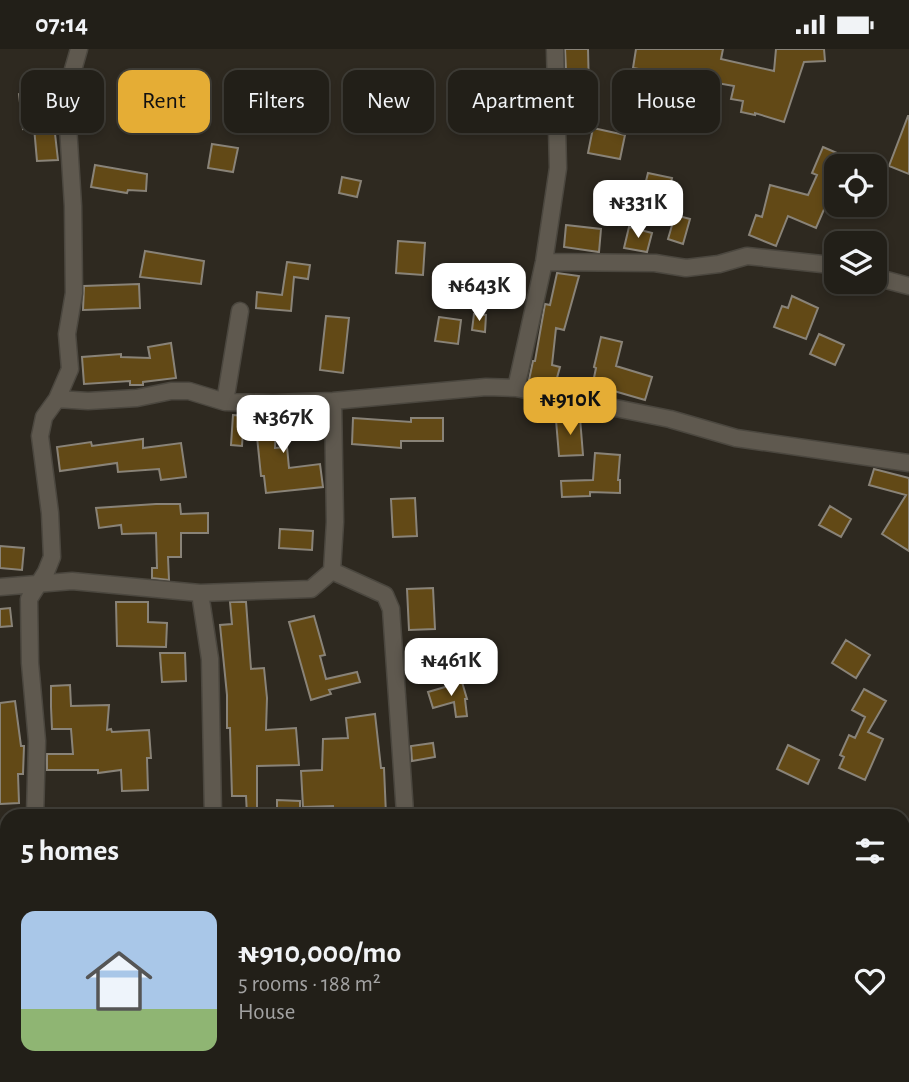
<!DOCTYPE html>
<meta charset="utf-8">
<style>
:root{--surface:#221f18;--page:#2a2721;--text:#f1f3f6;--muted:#a2a2a2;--line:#3f3d37;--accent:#e5ad35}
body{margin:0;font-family:"Alegreya Sans",sans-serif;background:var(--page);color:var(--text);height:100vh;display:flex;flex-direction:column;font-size:26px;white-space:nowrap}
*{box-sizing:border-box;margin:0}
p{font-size:23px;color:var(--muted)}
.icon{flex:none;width:38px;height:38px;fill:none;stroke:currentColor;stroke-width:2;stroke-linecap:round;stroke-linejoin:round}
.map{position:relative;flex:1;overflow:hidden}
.panel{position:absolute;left:0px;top:760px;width:910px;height:275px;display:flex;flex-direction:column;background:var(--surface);border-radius:21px 21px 0 0;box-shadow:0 4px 10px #0003,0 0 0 2px var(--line)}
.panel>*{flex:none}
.top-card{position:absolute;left:21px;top:21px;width:868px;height:63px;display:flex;gap:14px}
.controls{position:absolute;left:824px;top:105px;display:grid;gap:14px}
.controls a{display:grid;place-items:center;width:63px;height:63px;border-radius:14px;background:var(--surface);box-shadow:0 4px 10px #0003,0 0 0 2px var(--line);font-size:35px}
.price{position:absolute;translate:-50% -60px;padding:0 16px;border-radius:14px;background:#fff;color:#222;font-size:23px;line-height:46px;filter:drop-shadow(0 2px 4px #0008)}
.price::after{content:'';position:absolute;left:50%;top:42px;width:21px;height:16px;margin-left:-10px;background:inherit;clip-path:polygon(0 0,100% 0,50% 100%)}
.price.selected{background:var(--accent);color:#111}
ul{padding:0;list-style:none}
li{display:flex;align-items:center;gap:21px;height:175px;padding:0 21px}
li+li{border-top:2px solid var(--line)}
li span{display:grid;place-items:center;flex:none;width:196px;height:140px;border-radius:14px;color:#555}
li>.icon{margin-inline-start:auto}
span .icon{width:84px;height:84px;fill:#fffc;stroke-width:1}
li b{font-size:30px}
h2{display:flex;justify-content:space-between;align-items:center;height:84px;padding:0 21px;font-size:30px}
.tag{padding:0 24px;border-radius:14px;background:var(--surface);box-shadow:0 4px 10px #0003,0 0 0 2px var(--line);font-size:24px;line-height:63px}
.tag.selected{background:var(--accent);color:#111}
.status{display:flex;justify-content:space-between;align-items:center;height:49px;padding:0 35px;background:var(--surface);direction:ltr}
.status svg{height:19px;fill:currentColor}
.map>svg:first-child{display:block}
.building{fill:#624916;stroke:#898378;stroke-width:2}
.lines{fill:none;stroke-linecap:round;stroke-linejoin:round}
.minor-casing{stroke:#4b473f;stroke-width:19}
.minor{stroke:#5f594f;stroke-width:16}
</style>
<div class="status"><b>07:14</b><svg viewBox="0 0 49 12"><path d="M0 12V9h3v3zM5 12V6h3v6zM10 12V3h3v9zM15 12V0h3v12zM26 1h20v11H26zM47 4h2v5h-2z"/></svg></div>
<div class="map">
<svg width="909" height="1033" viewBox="0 0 909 1033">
<rect width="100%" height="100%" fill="#2e2920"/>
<path class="building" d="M565,0h23l1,42h-22z
M636,0h87l-2,10 53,12 2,-22h48l1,12 -21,1 -20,60 -29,-9v2l-14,-3 2,-11 -12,-2 3,-13 -101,-18z
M50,41l8,70 -21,1 -3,-34 -11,2 -4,-35z
M695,53l13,2 -2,21 -13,-2z
M908,67h1v58l-20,-8z
M593,79l32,7 -5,24 -32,-6z
M212,95l26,4 -5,24 -25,-4z
M823,98l21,9 -4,10h-4v9l-9,22 2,1 -13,30 -28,-12 -12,30 -27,-11 7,-20 6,2 8,-32 38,10 9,-20 -5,-2z
M95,116l52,9 -1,17 -18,-1 -1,3 -36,-6z
M648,124l24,5 -5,21 -24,-6z
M342,128l19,4 -4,16 -18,-4z
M675,166l15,4 -7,25 -15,-5z
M566,176l35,4 -2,23 -35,-5z
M629,178l23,6 -5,19 -23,-4z
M398,192l27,2 -2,32 -27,-2z
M145,202l59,10 -3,23 -61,-7z
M287,213l23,3 -2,14 -14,-2 -3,34 -35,-3 1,-16 25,3z
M557,224l22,3 -15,54 -8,-2 -4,37 8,2 -5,18 -26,-5 4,-19h2l10,-57 5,1z
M139,235l1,24 -57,2 1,-24z
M792,247l26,12 -12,31 -32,-12 8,-21 6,2z
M474,265l12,1 -1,17 -13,-2z
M326,267l23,2 -6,55 -23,-3z
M439,268l22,3 -3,24 -23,-3z
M819,285l25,11 -9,20 -25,-11z
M601,288l21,5 -6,24 36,11 -7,23 -38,-11 -2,6 -14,-3 5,-24 -2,-1z
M171,294l5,35 -33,4v3h-13v-4l-46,3 -2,-27 39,-3v3l29,1 -2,-11z
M313,363v13l-37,-2 -1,25 12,-1 2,21 31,-4 3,23 -57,6 -2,-17h-3l-6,-59h2v-4z
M233,366l11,1 -2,30 -11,-1z
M353,369l58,4v-4h32v23h-42v7l-49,-4z
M580,369l3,37 -24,1 -3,-36z
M143,390v9l38,-5 5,34 -25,3 -2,-11 -41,3 -1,-9 -57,8 -3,-24 34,-5 1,4z
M595,404l25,2 -2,25h2v13l-30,-1v4l-28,1 -1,-16 32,-1z
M874,420l35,9v73l-27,-17 24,-39 -37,-10z
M415,449l2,38 -24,1 -2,-38z
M156,455h24l1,10 27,-1v20h-27v24h-13l1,23 -17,-2v-10h5l-1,-35 -34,1 -1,-9 -22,3 -3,-20z
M830,457l21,13 -10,18 -22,-12z
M280,480l33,2 -1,19 -33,-2z
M0,497l24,2 -2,22 -22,-2z
M433,539l2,41 -26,1 -2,-41z
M116,553h32v20l19,1 -1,24 -49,-1z
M230,553h16l5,67 13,-1 3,30 -1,32 30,-2 3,37 -42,1v49h-10l-1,-19h-14l-2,-68h-3v-33l-7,-70 12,-1z
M10,559l2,18 -12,1v-18z
M314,567l11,39 -5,1 6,23 31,-7 3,10 -31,8 2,4 -20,6 -22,-78z
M846,591l24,15 -14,23 -24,-15z
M160,604h25l1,28 -24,1z
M462,633l5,17h-2l2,17 -11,1 -2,-15 -21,6 -5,-16z
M70,636l1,21 38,-1 -2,25 4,-1 1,3 37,-2 2,28h-4l1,32 -26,1 -1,-21 -23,3v-3h-51v-16h26l-2,-25h-19l-1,-22v-21z
M864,640l22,12 -18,31 15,7 -18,41 -26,-12 5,-11 -4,-2 9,-20 6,3 10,-21 -13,-7z
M15,652l6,45h3l-1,28h-5l1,29 -19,1v-101z
M375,665l6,54h3l2,47h-52l-1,-9 -30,1 -2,-36 21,-1 1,-31 25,-1 -2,-20z
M433,694l2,14 -23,4 -1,-15z
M788,696l31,15 -11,24 -31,-15z
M277,751l23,1v11l-23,-1z"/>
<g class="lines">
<g class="minor-casing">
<path id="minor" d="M544,213l111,1 31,5 33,-4 28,-8 75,8 14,3
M875,228l34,9
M516,339l28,-126 14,-94 -3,-119
M57,350l31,2 49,-3 34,-7h18l36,11 48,1 60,-2 153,-14 30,1 154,31 66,19 173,25
M225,353l15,-91
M332,522l53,24 6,14 14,204
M0,538l72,-6 128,12 111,-4 21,-18 3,-49 -2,-121
M200,544l10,66 3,156
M35,766l2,-74 -7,-78 -1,-64 17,-27 6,-15 -2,-44 -10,-77 4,-19 13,-18 13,-30 -3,-35 7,-41 -1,-87 -7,-112 13,-45
M903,900l6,-8
M903,987l6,4
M487,1033l1,-6
M837,1033l3,-6"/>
</g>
<use href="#minor" class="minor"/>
</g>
</svg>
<div class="controls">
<a><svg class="icon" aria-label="locate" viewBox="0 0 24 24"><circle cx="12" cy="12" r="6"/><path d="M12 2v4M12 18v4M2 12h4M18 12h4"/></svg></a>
<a><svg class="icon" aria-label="layers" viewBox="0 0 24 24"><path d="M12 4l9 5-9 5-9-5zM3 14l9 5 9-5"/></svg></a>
</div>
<b class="price" style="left:638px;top:191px">₦331K</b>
<b class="price" style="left:479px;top:274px">₦643K</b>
<b class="price selected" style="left:570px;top:388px">₦910K</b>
<b class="price" style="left:283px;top:406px">₦367K</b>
<b class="price" style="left:451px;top:649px">₦461K</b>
<div class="top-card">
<a class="tag">Buy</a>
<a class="tag selected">Rent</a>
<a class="tag">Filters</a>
<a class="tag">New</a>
<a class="tag">Apartment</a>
<a class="tag">House</a>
</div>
<section class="panel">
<h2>5 homes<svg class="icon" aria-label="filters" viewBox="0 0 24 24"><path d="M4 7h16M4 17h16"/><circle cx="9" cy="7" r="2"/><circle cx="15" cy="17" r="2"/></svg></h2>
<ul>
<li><span style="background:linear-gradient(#a9c7e8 70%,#8fb573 0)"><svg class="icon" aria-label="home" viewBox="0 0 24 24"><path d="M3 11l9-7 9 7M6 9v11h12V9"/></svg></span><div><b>₦910,000/mo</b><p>5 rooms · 188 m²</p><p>House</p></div><svg class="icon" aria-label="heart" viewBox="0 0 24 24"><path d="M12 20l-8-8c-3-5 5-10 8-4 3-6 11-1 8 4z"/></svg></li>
</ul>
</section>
</div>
